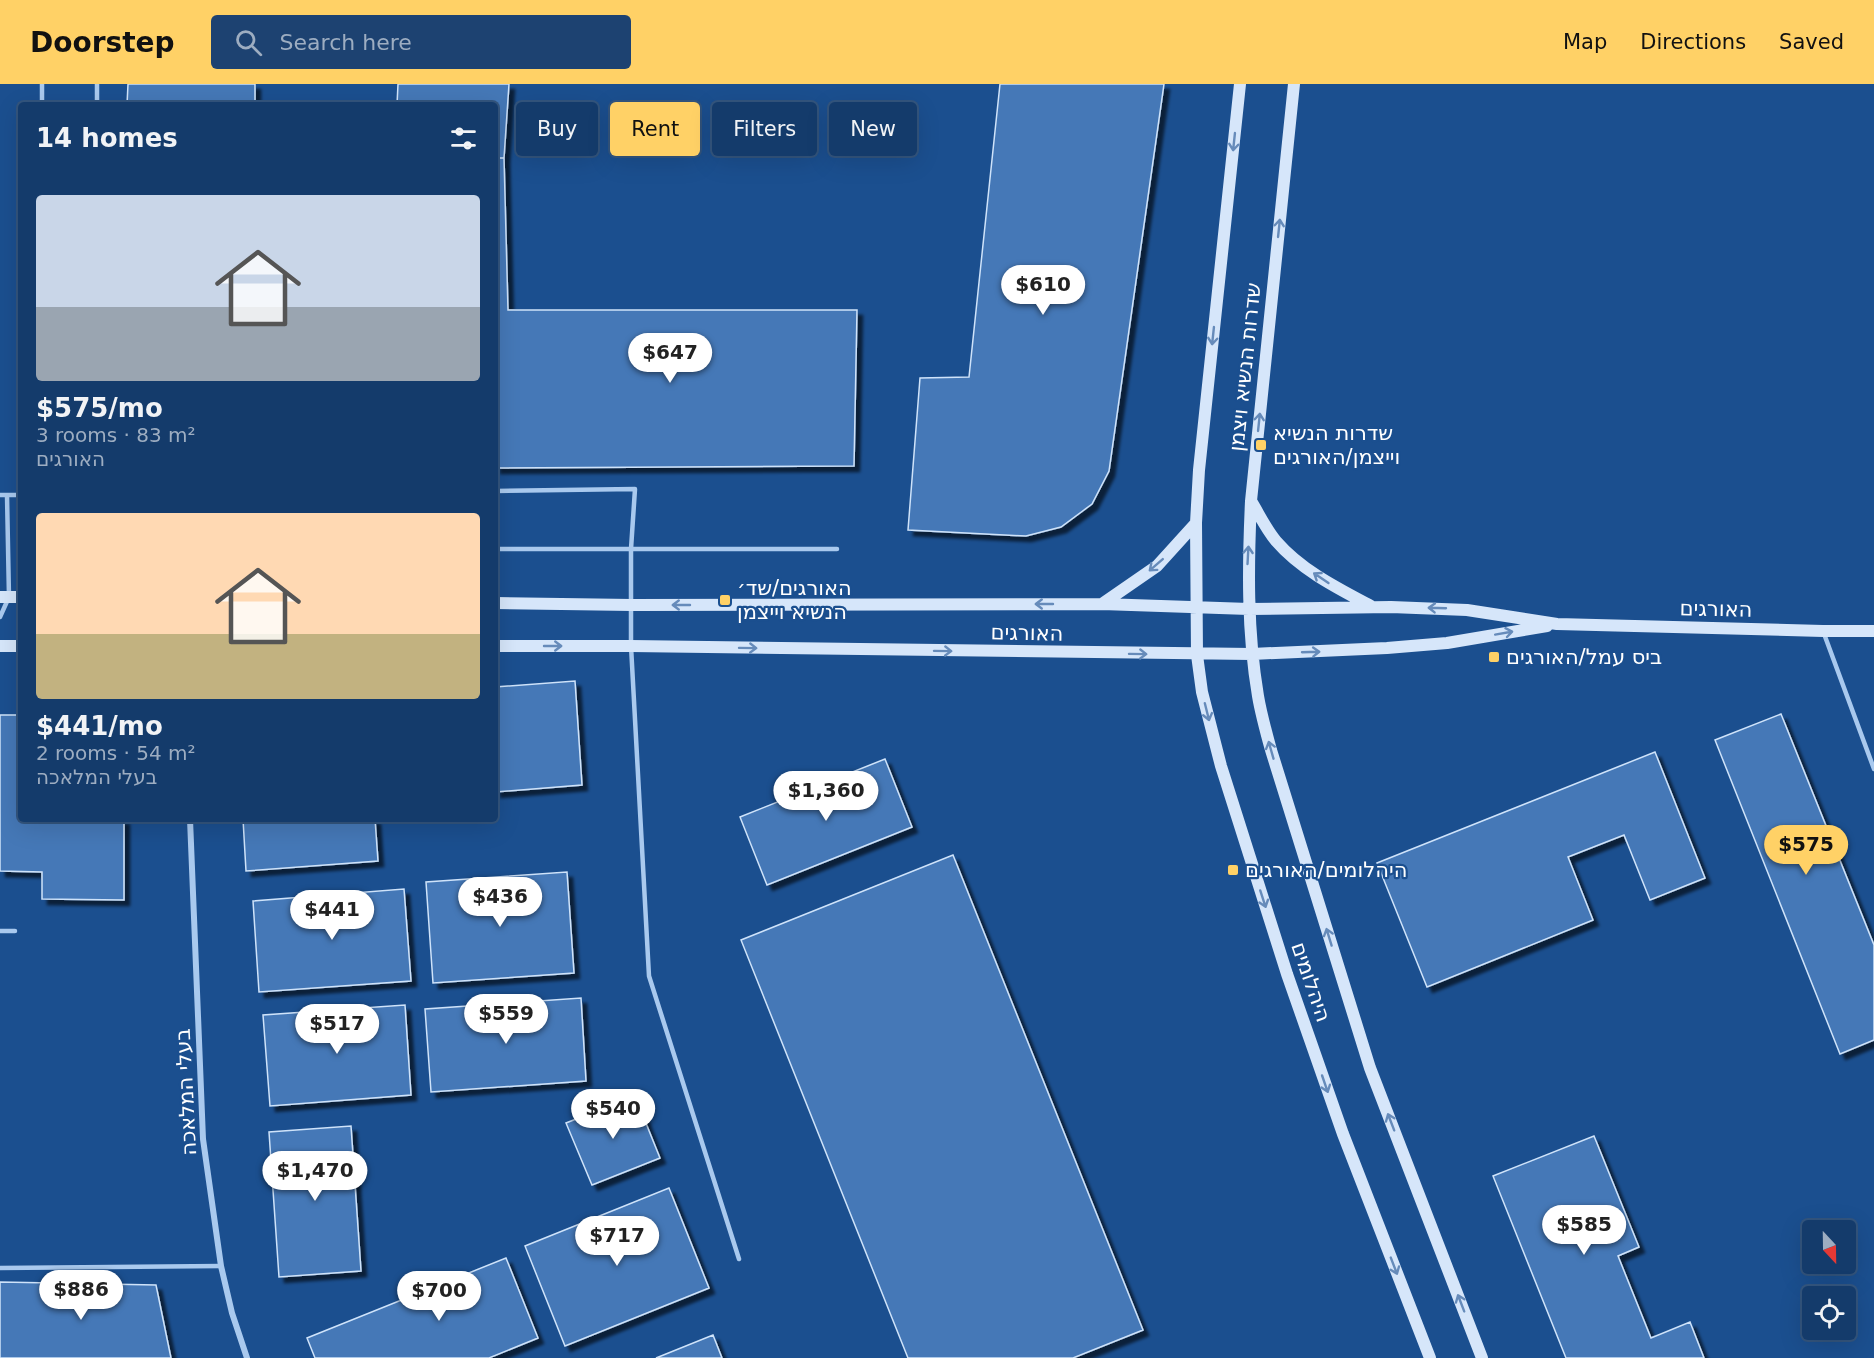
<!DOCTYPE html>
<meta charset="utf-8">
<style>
:root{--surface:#143b6b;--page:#1d4271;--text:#f1f3f6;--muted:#9dadc1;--line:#33557e;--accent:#ffd166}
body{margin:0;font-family:"DejaVu Sans",Heebo,sans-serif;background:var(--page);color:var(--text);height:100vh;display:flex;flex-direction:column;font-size:22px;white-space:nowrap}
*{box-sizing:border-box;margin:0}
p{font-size:20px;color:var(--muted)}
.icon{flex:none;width:33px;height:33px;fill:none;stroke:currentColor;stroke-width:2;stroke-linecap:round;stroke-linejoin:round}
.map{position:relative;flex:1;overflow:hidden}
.drawer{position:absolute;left:18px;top:18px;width:480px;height:720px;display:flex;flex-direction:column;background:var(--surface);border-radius:6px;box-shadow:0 6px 24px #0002,0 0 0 2px var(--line)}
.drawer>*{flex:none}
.hud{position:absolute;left:516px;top:18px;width:570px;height:54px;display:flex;gap:12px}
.needle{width:39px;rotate:158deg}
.tools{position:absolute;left:1802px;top:1136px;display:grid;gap:12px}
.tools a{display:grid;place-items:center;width:54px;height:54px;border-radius:6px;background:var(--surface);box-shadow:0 6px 24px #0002,0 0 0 2px var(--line);font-size:30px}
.price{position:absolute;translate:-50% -51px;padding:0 14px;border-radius:21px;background:#fff;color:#222;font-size:20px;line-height:39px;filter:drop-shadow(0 2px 3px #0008)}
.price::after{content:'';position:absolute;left:50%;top:36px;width:18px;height:14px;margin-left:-9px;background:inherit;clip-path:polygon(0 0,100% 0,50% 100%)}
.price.active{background:var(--accent);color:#111}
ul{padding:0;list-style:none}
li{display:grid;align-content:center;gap:12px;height:318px;padding:0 18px}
li span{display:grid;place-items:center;height:186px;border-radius:6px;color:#555}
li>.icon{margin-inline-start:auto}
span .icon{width:108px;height:108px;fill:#fffc;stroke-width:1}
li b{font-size:26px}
h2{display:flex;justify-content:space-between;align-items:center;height:72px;padding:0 18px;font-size:26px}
.chip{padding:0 21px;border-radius:6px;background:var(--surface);box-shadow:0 6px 24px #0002,0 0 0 2px var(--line);font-size:21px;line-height:54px}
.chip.active{background:var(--accent);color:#111}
header{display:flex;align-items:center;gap:36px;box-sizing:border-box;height:84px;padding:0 30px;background:var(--accent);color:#111}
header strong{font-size:28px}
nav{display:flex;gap:33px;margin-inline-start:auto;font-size:21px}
.search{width:420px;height:54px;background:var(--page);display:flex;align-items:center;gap:15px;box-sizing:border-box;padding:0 21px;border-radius:6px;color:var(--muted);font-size:22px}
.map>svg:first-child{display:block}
.building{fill:#4478b7;stroke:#cfe3fa;stroke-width:1.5;filter:url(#shadow)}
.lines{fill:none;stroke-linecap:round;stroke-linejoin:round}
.lane{stroke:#a9c9ee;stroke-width:4.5}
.street{stroke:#a9c9ee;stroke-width:6}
.secondary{stroke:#d6e6fa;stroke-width:12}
.oneway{stroke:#668bba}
.poi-dot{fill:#ffd166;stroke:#1b4f8f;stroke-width:2}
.labels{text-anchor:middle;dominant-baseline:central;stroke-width:4.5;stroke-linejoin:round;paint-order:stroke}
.street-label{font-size:21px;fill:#fff;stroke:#1b4f8f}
.poi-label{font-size:21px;fill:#fff;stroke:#1b4f8f;text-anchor:start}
</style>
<header>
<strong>Doorstep</strong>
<div class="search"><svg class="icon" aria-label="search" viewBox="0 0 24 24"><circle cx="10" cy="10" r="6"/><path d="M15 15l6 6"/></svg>Search here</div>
<nav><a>Map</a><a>Directions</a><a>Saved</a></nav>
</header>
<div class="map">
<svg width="1874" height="1274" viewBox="0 0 1874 1274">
<defs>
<filter id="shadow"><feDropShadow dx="5.5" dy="5.5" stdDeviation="1.5" flood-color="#0009"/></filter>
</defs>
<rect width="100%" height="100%" fill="#1b4f8f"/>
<path class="building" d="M128,0h127v21h-128z
M398,0h111l-5,74h-9v-53h-98z
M1000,0h164l-55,387 -17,33 -31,23 -35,9 -118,-6 12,-152 49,-1z
M495,74h9l4,152h349l-3,156 -359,2z
M575,597l7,104 -87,7v-105z
M1781,630l93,231v95l-34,14 -125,-314z
M0,631h21v104h103v81l-82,-1v-27l-42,-1z
M1655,668l50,126 -55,22 -26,-65 -56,22 25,63 -166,67 -50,-124z
M885,675l27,68 -145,58 -27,-68z
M243,735h132l3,42 -132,10z
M953,771l190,475 -70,28h-165l-167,-418z
M567,788l7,101 -141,10 -7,-101z
M404,805l7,92 -152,11 -6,-91z
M581,914l5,83 -155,11 -6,-83z
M405,921l6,90 -141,11 -7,-91z
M635,1012l25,62 -68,27 -26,-62z
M351,1042l10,145 -82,6 -10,-145z
M1594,1052l45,111 -21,9 33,82 39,-16 14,36h-138l-73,-182z
M669,1104l40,100 -144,58 -40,-100z
M506,1174l32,80 -49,20h-174l-8,-20z
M0,1198l156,3 15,73h-171z
M713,1251l9,23h-66z"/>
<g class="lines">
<path class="lane" d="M42,21v-21
M97,21v-21
M495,407l140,-2 -4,60v97l18,330 90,283
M0,411h21
M495,465h342
M0,533l9,-20 -2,-102
M1823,547l51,138
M0,847h15
M0,1184l221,-2"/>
<path class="street" d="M190,735l13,320 18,127 11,47 15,45"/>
<path class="secondary" d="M1240,0l-41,386 -3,53 1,132 5,37 19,74 66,208 56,160 87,224
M1294,0l-43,417c-3,65 -4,130 7,195 3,18 8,36 13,54l99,318 112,290
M1251,417c8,13 15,28 25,40 25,29 61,47 95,65
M0,513h21
M495,519l137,2 470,-1 147,5 142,-2 76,3 90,14 266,7h51
M1102,520l55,-38 39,-43
M0,562h21
M495,562h136l621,8 135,-6 60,-5 100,-17"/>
</g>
<defs><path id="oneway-shaft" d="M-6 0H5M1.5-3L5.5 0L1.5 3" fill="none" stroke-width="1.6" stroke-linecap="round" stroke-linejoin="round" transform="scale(1.5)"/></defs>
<g class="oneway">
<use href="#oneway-shaft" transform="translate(1234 58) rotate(96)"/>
<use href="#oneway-shaft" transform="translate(1279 144) rotate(-84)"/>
<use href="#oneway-shaft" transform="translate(1213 252) rotate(96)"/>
<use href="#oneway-shaft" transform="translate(1259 338) rotate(-84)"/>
<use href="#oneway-shaft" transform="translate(1248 471) rotate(-87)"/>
<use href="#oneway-shaft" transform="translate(1156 481) rotate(139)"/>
<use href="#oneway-shaft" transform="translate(1321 494) rotate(-146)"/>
<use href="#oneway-shaft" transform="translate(1044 520) rotate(180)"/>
<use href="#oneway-shaft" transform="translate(681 521) rotate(180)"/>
<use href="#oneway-shaft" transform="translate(1437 524) rotate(-178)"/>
<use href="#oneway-shaft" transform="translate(1504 549) rotate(-10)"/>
<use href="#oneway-shaft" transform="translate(553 562)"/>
<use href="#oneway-shaft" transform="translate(748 564) rotate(1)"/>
<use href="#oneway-shaft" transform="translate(943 567) rotate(1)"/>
<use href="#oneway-shaft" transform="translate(1311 568) rotate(-2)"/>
<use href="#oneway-shaft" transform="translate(1138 570) rotate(1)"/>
<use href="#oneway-shaft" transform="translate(1207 628) rotate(76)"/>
<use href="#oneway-shaft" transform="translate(1271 666) rotate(-106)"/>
<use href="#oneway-shaft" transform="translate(1263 815) rotate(72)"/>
<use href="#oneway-shaft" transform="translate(1329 853) rotate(-107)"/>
<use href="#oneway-shaft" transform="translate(1325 1000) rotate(71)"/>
<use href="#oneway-shaft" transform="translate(1391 1038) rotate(-111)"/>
<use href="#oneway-shaft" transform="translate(1394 1182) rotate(69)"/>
<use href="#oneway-shaft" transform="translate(1461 1219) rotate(-111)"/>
</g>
<g class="poi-dot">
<rect x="1255" y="355" width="12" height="12" rx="3"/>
<rect x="719" y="510" width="12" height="12" rx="3"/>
<rect x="1488" y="567" width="12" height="12" rx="3"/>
<rect x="1227" y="780" width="12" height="12" rx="3"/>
</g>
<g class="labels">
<g class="street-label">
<text transform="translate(1245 283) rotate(-84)">שדרות הנשיא ויצמן</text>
<text transform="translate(1716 525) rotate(1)">האורגים</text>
<text transform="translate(1027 549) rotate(1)">האורגים</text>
<text transform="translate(1311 898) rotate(71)">היהלומים</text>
<text transform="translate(186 1008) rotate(-93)">בעלי המלאכה</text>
</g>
<g class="poi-label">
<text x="1273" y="349">שדרות הנשיא<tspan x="1273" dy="24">וייצמן/האורגים</tspan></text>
<text x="737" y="504">האורגים/שד׳<tspan x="737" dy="24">הנשיא וייצמן</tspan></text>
<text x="1506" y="573">ביס עמל/האורגים</text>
<text x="1245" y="786">היהלומים/האורגים</text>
</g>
</g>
</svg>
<div class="tools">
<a><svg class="needle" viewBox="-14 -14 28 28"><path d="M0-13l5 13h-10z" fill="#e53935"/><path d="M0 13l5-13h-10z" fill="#9dadc1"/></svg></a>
<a><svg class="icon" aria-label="locate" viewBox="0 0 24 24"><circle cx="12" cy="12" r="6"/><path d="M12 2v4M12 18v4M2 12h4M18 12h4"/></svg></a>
</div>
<b class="price" style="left:1043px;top:232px">$610</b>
<b class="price" style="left:670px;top:300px">$647</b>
<b class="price" style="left:826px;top:738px">$1,360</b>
<b class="price active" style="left:1806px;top:792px">$575</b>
<b class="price" style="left:500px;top:844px">$436</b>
<b class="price" style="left:332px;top:857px">$441</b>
<b class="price" style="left:506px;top:961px">$559</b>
<b class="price" style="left:337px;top:971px">$517</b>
<b class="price" style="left:613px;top:1056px">$540</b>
<b class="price" style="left:315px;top:1118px">$1,470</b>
<b class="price" style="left:1584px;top:1172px">$585</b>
<b class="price" style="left:617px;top:1183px">$717</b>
<b class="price" style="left:81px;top:1237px">$886</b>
<b class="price" style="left:439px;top:1238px">$700</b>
<div class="hud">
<a class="chip">Buy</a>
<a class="chip active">Rent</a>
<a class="chip">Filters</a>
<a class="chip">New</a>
</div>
<section class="drawer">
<h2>14 homes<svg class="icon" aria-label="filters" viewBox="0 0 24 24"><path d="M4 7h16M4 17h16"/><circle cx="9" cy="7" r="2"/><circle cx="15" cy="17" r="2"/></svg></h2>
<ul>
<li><span style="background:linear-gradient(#c9d6e8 60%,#9aa5b1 0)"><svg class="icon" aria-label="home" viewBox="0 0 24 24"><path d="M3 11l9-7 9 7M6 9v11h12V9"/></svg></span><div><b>$575/mo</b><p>3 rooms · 83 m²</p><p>האורגים</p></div></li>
<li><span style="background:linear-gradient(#ffd9b3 65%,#c2b280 0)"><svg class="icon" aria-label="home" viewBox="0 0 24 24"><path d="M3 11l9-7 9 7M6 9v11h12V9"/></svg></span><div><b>$441/mo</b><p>2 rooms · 54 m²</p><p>בעלי המלאכה</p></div></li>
</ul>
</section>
</div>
